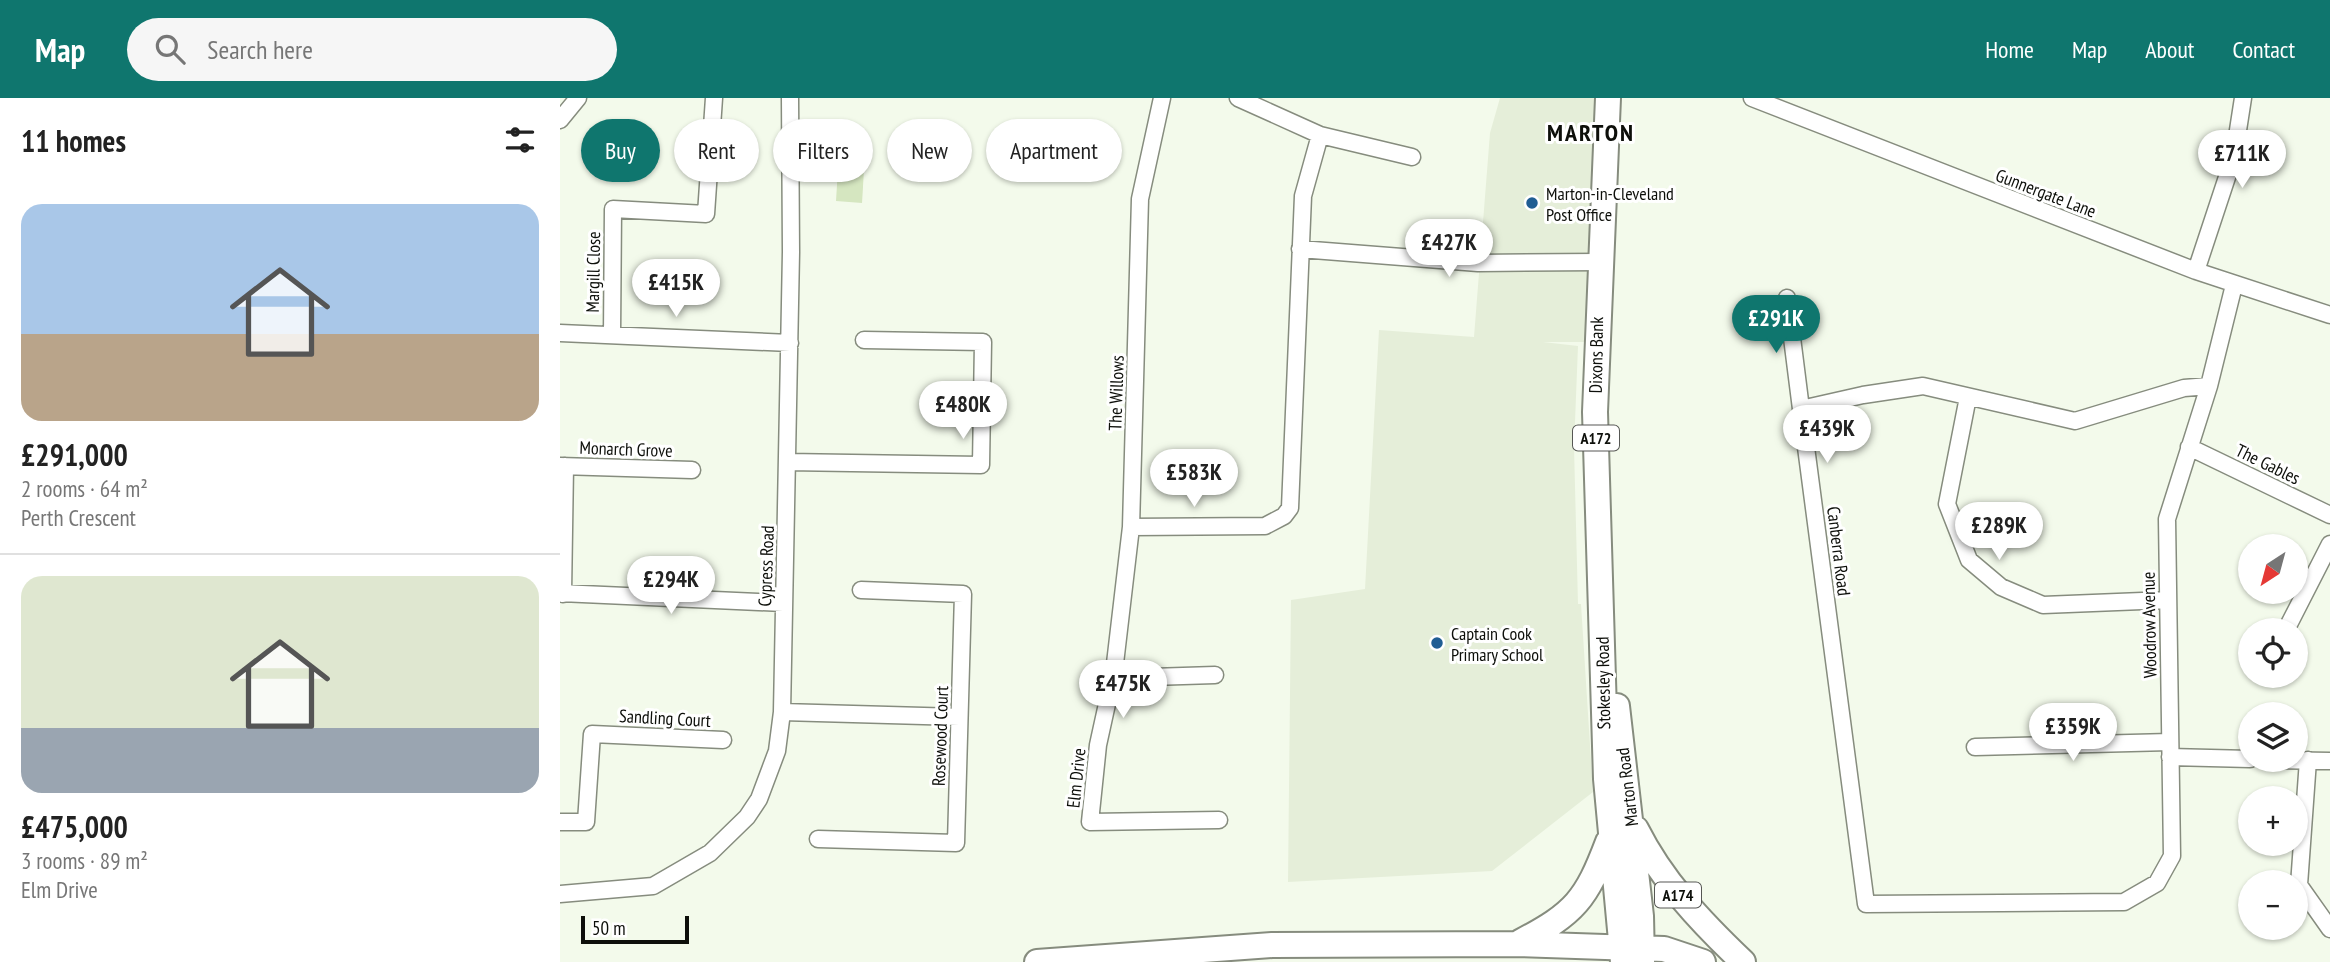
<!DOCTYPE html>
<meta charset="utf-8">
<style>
:root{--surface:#fff;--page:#f6f6f6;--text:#222;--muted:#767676;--line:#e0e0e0;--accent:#0f766e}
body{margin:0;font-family:"PT Sans Narrow",sans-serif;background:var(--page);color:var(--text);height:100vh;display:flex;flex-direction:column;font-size:26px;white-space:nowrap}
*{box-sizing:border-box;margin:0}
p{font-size:23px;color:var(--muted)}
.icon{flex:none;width:38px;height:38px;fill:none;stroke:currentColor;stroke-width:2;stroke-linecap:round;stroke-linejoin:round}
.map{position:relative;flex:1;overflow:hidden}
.details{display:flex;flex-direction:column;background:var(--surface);width:560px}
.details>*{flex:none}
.hud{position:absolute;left:21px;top:21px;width:665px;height:63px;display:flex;gap:14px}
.needle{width:46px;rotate:216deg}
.fabs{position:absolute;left:1678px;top:436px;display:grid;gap:14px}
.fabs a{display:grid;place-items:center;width:70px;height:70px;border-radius:50%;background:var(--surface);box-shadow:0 2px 5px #0004;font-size:35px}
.scale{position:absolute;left:21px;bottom:18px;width:108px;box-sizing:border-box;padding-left:7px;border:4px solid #0d0f0a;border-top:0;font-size:19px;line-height:24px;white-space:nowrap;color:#0d0f0a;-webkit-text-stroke:5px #fff;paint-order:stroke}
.price{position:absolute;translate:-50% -60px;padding:0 16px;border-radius:24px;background:#fff;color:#222;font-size:23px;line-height:46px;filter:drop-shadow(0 2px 4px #0008)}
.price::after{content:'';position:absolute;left:50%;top:42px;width:21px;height:16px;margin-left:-10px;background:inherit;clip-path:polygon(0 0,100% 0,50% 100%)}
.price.active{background:var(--accent);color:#fff}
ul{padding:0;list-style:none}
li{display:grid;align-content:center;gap:14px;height:371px;padding:0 21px}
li+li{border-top:2px solid var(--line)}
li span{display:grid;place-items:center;height:217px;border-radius:21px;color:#555}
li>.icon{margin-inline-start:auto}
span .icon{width:126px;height:126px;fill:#fffc;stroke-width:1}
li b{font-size:30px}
h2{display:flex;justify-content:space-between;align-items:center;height:84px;padding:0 21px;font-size:30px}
.pill{padding:0 24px;border-radius:32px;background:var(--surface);box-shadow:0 2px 5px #0004;font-size:24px;line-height:63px}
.pill.active{background:var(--accent);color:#fff}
header{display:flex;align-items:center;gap:42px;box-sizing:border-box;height:98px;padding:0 35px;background:var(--accent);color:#fff}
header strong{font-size:33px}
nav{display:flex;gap:38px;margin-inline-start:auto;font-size:24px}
.search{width:490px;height:63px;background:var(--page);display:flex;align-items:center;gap:18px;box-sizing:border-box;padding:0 24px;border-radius:38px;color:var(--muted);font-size:26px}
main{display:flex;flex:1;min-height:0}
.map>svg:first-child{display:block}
.built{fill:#e5eed9}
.green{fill:#d5e6c0}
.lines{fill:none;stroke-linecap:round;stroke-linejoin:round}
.minor-casing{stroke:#868c7e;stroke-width:19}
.highway-casing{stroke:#868c7e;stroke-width:28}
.minor{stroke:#fff;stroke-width:16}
.highway{stroke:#fff;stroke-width:24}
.poi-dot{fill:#205d93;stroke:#fff;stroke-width:2.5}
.labels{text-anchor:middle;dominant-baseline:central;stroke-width:6;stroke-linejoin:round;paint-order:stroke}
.shield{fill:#fff;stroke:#565754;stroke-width:2}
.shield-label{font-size:16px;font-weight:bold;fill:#0d0f0a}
.poi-label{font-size:18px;fill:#0d0f0a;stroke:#fff;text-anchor:start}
.street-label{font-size:18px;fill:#0d0f0a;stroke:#fff}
.district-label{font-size:24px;font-weight:bold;letter-spacing:2px;fill:#0d0f0a;stroke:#fff}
</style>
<header>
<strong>Map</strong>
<div class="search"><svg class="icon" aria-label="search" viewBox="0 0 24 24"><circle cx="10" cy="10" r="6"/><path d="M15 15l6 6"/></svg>Search here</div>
<nav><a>Home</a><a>Map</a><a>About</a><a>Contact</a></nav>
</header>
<main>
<section class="details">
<h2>11 homes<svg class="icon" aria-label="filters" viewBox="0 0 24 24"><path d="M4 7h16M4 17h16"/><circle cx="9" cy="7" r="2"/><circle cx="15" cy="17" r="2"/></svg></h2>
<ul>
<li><span style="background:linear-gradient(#a9c7e8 60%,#b9a48a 0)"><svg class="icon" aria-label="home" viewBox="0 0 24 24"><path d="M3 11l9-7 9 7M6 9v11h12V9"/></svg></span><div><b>£291,000</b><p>2 rooms · 64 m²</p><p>Perth Crescent</p></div></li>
<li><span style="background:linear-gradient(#dfe7d0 70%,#9aa5b1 0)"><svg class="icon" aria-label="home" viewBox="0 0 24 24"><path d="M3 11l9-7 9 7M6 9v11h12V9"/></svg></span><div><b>£475,000</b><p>3 rooms · 89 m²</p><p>Elm Drive</p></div></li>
</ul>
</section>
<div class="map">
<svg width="1770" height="864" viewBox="0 0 1770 864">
<rect width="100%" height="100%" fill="#f3faeb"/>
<path class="built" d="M940,0h110l-10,244h-57l35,4 -4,101 4,157h3l12,188 -101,79 -204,11 3,-282 74,-11 14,-259 95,7 16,-204z"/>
<path class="green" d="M280,37l26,2 -4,66 -26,-2z"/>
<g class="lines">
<g class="minor-casing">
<path id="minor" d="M602,0l-22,101 -9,328 134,-1 19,-10 6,-8 13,-312 17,-61
M678,0l82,37 92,22
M1192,0l444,173 134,44
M0,22l18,-22
M740,151l178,14 121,-1
M1636,173l38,-115 9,-58
M1227,200l14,111
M0,235l230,10
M52,237l1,-126 93,5 8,-116
M1649,288l-25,2 -109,33 -152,-35 -60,9 -62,14 65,495 258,-2 33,-19 15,-27 -5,-337 42,-133 25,-101
M1408,299l-21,107 22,56 32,27 42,18 124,-5
M1629,349l141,68
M227,364l194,3 2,-123 -119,-2
M0,368l132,4
M571,429l-17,145 -16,73 -8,77 129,-2
M0,495l223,10
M3,496l2,-128
M1726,532l44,-86
M554,574l37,5 64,-2
M222,614l177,5
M1415,649l195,-5
M1610,659l80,2
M1712,662l58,1
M1748,662l-9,125 31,44
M0,724h26l6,-88 131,6
M258,741l138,4 7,-249 -102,-4
M0,796l93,-8 57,-33 37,-36 12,-18 18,-48 5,-39 9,-460 -1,-154"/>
</g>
<g class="highway-casing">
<path id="highway" d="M1048,0l-13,314 11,367 17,183
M1057,608l24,210 1,46
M1076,731c26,52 65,93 107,133
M960,844c55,-29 66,-42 88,-100
M477,864l235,-17 245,-1 147,5 39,13"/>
</g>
<use href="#minor" class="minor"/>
<use href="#highway" class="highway"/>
</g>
<g class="poi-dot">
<circle cx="972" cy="105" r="7"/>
<circle cx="877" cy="545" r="7"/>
</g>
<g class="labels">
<g class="shield">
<rect x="1013" y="327.5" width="46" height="25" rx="5"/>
<rect x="1095" y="784.5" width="46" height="25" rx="5"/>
</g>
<g class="shield-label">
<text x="1036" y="340">A172</text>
<text x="1118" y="797">A174</text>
</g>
<g class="poi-label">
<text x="986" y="95">Marton-in-Cleveland<tspan x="986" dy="21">Post Office</tspan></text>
<text x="891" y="535">Captain Cook<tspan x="891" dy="21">Primary School</tspan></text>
</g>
<g class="street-label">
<text transform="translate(1486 95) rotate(21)">Gunnergate Lane</text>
<text transform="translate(33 174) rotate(-89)">Margill Close</text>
<text transform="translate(1036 257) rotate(-89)">Dixons Bank</text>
<text transform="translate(556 295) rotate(-88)">The Willows</text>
<text transform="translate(66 351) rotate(2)">Monarch Grove</text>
<text transform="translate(1708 366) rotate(26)">The Gables</text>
<text transform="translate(1279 453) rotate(83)">Canberra Road</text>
<text transform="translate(206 468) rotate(-88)">Cypress Road</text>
<text transform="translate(1589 527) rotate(-91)">Woodrow Avenue</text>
<text transform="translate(1043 585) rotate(-91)">Stokesley Road</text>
<text transform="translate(105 620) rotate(3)">Sandling Court</text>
<text transform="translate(380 638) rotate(-88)">Rosewood Court</text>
<text transform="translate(516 680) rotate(-84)">Elm Drive</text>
<text transform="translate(1067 689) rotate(-97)">Marton Road</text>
</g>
<g class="district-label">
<text x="1031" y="34">MARTON</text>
</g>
</g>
</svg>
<div class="fabs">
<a><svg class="needle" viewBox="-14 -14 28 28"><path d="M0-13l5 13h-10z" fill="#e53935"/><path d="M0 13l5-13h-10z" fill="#767676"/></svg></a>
<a><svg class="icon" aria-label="locate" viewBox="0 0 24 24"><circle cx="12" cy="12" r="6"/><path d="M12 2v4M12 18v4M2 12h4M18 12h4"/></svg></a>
<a><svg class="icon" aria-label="layers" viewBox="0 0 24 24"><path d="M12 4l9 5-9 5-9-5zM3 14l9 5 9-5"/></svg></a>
<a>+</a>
<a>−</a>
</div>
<div class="scale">50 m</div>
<b class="price" style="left:1682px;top:92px">£711K</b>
<b class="price" style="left:889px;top:181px">£427K</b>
<b class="price" style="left:116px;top:221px">£415K</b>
<b class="price active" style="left:1216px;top:257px">£291K</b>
<b class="price" style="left:403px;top:343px">£480K</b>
<b class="price" style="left:1267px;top:367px">£439K</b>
<b class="price" style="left:634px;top:411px">£583K</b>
<b class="price" style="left:1439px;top:464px">£289K</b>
<b class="price" style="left:111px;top:518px">£294K</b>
<b class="price" style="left:563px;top:622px">£475K</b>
<b class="price" style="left:1513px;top:665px">£359K</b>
<div class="hud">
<a class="pill active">Buy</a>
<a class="pill">Rent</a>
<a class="pill">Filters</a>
<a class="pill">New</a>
<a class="pill">Apartment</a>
</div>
</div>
</main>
